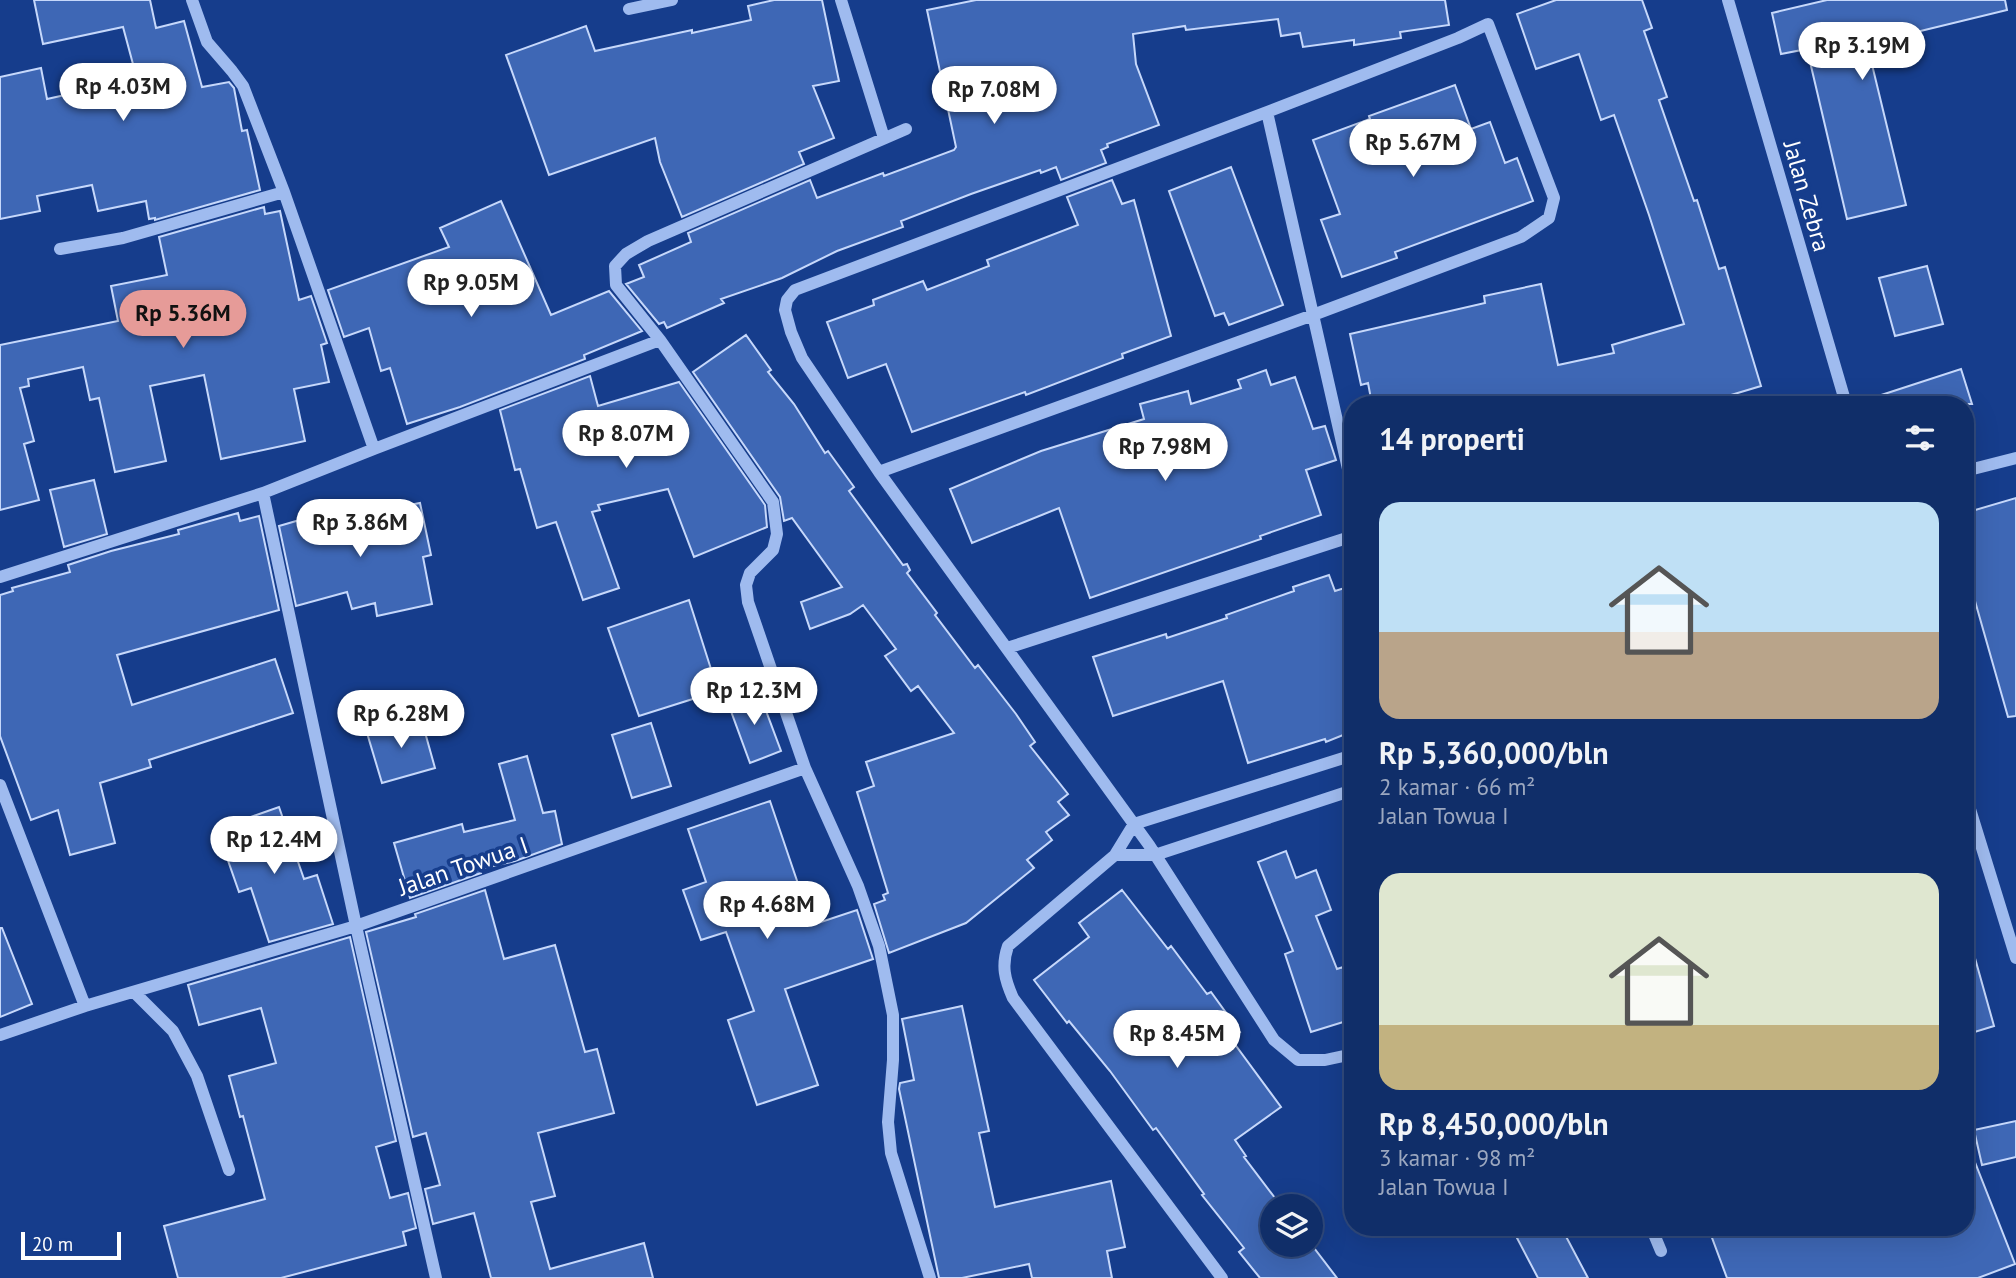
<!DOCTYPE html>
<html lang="id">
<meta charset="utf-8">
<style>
:root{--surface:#102e69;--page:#1e3a71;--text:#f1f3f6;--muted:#9ca8c0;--line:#304a7d;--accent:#e69b98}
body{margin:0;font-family:"PT Sans",sans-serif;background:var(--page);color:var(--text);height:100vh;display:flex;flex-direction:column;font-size:26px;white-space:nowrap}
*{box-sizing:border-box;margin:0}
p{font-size:23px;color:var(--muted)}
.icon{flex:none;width:38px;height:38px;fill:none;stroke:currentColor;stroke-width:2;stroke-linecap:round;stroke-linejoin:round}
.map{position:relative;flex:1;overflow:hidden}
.details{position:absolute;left:1344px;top:396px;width:630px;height:840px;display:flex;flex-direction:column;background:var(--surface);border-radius:28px;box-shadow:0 7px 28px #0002,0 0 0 2px var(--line)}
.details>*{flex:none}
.buttons{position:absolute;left:1260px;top:1194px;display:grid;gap:14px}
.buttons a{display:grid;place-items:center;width:63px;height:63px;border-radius:50%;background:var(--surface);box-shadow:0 7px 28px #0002,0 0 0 2px var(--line);font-size:35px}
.scale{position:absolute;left:21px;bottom:18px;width:100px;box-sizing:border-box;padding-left:7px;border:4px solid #fff;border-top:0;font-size:19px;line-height:24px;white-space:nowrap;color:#fff;-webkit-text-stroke:5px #163d8c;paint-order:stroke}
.price{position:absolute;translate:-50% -60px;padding:0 16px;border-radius:24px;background:#fff;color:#222;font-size:23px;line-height:46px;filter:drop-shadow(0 2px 4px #0008)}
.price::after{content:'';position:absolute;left:50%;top:42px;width:21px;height:16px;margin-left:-10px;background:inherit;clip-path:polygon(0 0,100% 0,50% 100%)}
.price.selected{background:var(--accent);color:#111}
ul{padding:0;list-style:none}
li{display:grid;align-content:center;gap:14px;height:371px;padding:0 35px}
li span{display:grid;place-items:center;height:217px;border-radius:21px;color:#555}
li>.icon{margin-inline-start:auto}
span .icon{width:126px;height:126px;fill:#fffc;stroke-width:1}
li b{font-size:30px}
h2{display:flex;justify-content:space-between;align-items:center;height:84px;padding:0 35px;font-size:30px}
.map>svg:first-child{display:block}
.building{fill:#3e67b5;stroke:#c6d8fb;stroke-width:2}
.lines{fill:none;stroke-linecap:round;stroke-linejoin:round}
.minor{stroke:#9fbbef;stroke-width:12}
.labels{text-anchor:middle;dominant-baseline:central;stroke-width:7;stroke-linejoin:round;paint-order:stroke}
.street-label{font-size:24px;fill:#fff;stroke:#163d8c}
</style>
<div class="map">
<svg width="2016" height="1278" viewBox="0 0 2016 1278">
<rect width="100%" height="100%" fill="#163d8c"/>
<path class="building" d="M34,0h116l6,28 28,-7 18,66 27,-5 5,6 8,43 5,-1 13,60 -105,30v-2l-6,1 -3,-18 -48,10 -6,-26 -55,11 3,15 -40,8v-142l41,-9 6,31 90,-20 -14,-52 -80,17z
M774,0h48l17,81 -26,5 21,52 -35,14 5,12 -122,53 -22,-55 -5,-24 -106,37 -43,-120 80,-29 9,25 97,-21v3l59,-13 -3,-14z
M976,0h469l4,25 -49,7 1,6 -47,7v-5l-51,7 -3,-14 -19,3 -3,-17 -92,11 -1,-4 -52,8 3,30 23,61 -52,19 1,3 -7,3 5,13 -45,17 -5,-13 -15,6 -1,-3 -69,24 -70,27 2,6 -66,24 -55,27 -61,21 3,4 -57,25 -3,-6 -5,2 -33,-40 18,-7 -5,-12 52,-23 -3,-9 122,-53 7,18 66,-25 1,3 70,-26 2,-3 -29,-137z
M1556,0h86l10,28 -8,3 23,66 -8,3 35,101 3,-1 22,69 6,-2 36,119 -60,18h-329l-4,-21 -7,2 -11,-51 135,-31 -1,-7 57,-12 17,81 56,-12 -2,-8 72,-21 -35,-109 -35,-100 -13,5 -22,-66 -43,15 -19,-55z
M1827,0h178l2,10 -140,34 39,161 -59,14 -40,-170 -26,5 -9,-41z
M1455,85l16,44 19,-7 15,41 12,-5 16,43 -138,51 2,6 -55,19 -21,-57 19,-6 -27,-74 57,-21 -1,-3z
M1231,167l52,138 -54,20 -5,-12 -9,3 -46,-125z
M1112,180l10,24 12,-4 37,136 -49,18 1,4 -97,37 -1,-3 -113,40 -26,-68 -38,14 -21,-56 47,-17 -1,-5 50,-19 4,9 62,-24 -2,-6 91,-35 -11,-28z
M501,201l50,114 58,-24 33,40 -58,24 1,4 -125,48 -53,17 -17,-56 -9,3 -12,-43 -25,9 -16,-47 121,-43 -9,-19z
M264,207l1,7 15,-3 19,89 12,-4 16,47 -6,2 8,37 -35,7 11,52 -84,18 -17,-84 -54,11 16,75 -51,11 -16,-74 -9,2 -7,-33 -55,12 1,7 -9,2 14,53 -10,3 15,56 -39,10v-165l118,-24 -7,-35 56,-11 -8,-38z
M1927,266l16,58 -48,12 -16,-58z
M746,335l25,35 -3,2 26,32 31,49 3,-2 26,36 -5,4 54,74 4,-1 3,6 -3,3 30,40 -2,2 40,53 3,-3 38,49 19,28 -5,4 38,48 -10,8 11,13 -23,17 6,8 -25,20 7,8 -68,55 -77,30 -15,-49 11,-4 -2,-5 5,-2 -31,-101 17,-6 -8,-24 88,-29 -36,-47 -7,5 -26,-35 11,-7 -33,-44 -13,9 -40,15 -9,-27 41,-15 -50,-69 -8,3 -4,-24 -87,-125z
M1961,369l11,35h-102l-1,-5z
M1266,370l5,15 24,-8 18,52 12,-3 11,34 -30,10 15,45 -61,21 1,3 -171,59 -31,-90 -87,35 -22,-54 91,-38 103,-32 -4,-15 48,-13 3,13 50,-16 -3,-8z
M590,376l8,30 81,-24 86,123 2,22 -73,30 -26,-68 -70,16 2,5 -8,2 27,76 -36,12 -27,-78 -19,6 -17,-59 -5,1 -15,-60z
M94,480l13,54 -43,13 -14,-57z
M2016,498v218l-8,1 -39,-137 -4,2v-69z
M420,503l11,52 -8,2 9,47 -55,12 -2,-13 -23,6 -5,-17 -51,14 -17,-80 55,-16 3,9z
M238,513l2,8 19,-5 20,94 -162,45 15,50 143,-46 18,54 -144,47 2,7 -51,16 15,60 -45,12 -12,-45 -27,10 -31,-84v-141l13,-4 -1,-3 58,-16 -2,-7 43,-14 68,-17 -1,-4z
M1329,575l6,16 13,-4 5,15v129l-27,11 -1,-3 -77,24 -25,-82 -110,35 -20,-59 73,-23 1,4 60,-20 -1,-3 68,-24 -1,-4z
M689,600l29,91 -79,25 -31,-88z
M759,692l22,59 -31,12 -22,-60z
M421,718l14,50 -53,15 -15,-50z
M651,723l20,63 -39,12 -20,-63z
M527,756l16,57 12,-2 7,33 -47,17 -35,8 1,4 -71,25 -16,-55 68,-19 2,8 51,-12 -16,-56z
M770,801l42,124 45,-15 16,49 -88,30 33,96 -61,20 -29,-85 26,-9 -28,-79 -25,8 -18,-50 23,-8 -18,-53z
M279,807l25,72 13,-4 16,49 -64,18 -18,-54 -12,4 -22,-63z
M1286,851l10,27 20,-8 15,40 -15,6 21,53 6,-2 10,30v22l-42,13 -26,-78 8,-3 -35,-89z
M485,890l19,69 51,-14 30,107 12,-3 17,64 -76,20 17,63 -24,6 19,67 94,-26 9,35h-162l-17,-65 -41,11 -8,-35 15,-4 -14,-52 -13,4 -47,-205 50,-15 -1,-3z
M1122,890l46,59 3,-3 36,48 4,-2 29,40 -9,7 50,68 -46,33 11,16 -2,1 37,49h-9v38h39l26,34h-77l-21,-26 5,-4 -42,-53 2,-1 -48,-66 -3,2 -43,-59 -41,-50 -2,2 -33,-43 55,-43 -10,-14z
M0,928h2l30,76 -32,13z
M350,937l46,204 -20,6 14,51 18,-5 8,35 -13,4 3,13 -125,33h-103l-14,-52 101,-27 -22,-83 -3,1 -11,-41 47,-13 -15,-55 -62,17 -11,-40z
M1973,951l21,75 -29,9v-83z
M962,1006l27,125 -10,2 16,74 116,-26 14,66 -18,4 5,27h-80l-3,-14 -67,14h-23l-40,-189 1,-6 14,-3 -12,-61z
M2016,1121v36l-34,8 -8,-35z
M1965,1142h2l48,122 -37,14h-251l-19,-51h257z
M1539,1227h22l27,51h-50l-21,-40z"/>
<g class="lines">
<path class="minor" d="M841,0l43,138
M1728,0l118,404
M629,9l43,-9
M1267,112l86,379
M60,249l63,-11 161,-46
M660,340l-44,-55 -1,-19 11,-12 22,-13 258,-112
M374,449l286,-109 113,162 4,32 -4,16 -23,23 -4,12 2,17 57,166 53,118 21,60 14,69v45l-5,62 3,31 39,125
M1965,471l51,-13
M879,472l434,-157 208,-78 28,-19 5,-20 -66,-174 -30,14 -191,74 -472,178 -8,10 -2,10 6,22 11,26 77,114 270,373 125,195 24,20h27l28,-6
M0,577l263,-84 111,-44 -90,-257 -41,-106 -11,-15 -25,-29 -15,-42
M1007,648l346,-112
M0,785l85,221
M1965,793l51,165
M1115,855h40l198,-65
M134,992l39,39 24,45 32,94
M0,1035l85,-29 271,-80 -93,-433
M1651,1227l10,24
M436,1278l-80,-352 449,-158
M1222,1278l-209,-280c-8,-18 -12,-32 -5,-52l107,-91 19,-31 219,-69"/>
</g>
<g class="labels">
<g class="street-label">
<text transform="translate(1807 196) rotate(74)">Jalan Zebra</text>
<text transform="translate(463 866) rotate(-19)">Jalan Towua I</text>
</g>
</g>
</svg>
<div class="buttons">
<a><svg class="icon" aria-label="layers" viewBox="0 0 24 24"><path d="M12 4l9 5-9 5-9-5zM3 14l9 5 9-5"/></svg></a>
</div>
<div class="scale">20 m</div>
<b class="price" style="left:1862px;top:82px">Rp 3.19M</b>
<b class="price" style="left:123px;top:123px">Rp 4.03M</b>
<b class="price" style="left:994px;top:126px">Rp 7.08M</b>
<b class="price" style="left:1413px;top:179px">Rp 5.67M</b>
<b class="price" style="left:471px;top:319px">Rp 9.05M</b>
<b class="price selected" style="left:183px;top:350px">Rp 5.36M</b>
<b class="price" style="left:626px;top:470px">Rp 8.07M</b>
<b class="price" style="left:1165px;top:483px">Rp 7.98M</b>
<b class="price" style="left:360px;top:559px">Rp 3.86M</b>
<b class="price" style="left:754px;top:727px">Rp 12.3M</b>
<b class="price" style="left:401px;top:750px">Rp 6.28M</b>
<b class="price" style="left:274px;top:876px">Rp 12.4M</b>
<b class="price" style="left:767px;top:941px">Rp 4.68M</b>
<b class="price" style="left:1177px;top:1070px">Rp 8.45M</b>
<section class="details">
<h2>14 properti<svg class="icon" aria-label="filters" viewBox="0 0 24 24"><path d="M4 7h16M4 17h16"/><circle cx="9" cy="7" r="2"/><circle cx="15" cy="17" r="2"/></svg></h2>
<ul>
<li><span style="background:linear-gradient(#bfe0f5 60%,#b9a48a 0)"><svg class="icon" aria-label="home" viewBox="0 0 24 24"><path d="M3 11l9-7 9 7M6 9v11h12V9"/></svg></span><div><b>Rp 5,360,000/bln</b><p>2 kamar · 66 m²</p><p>Jalan Towua I</p></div></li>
<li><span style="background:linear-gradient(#dfe7d0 70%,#c2b280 0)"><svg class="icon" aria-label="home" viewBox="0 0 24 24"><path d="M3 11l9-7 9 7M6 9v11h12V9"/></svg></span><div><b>Rp 8,450,000/bln</b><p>3 kamar · 98 m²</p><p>Jalan Towua I</p></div></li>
</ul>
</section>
</div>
